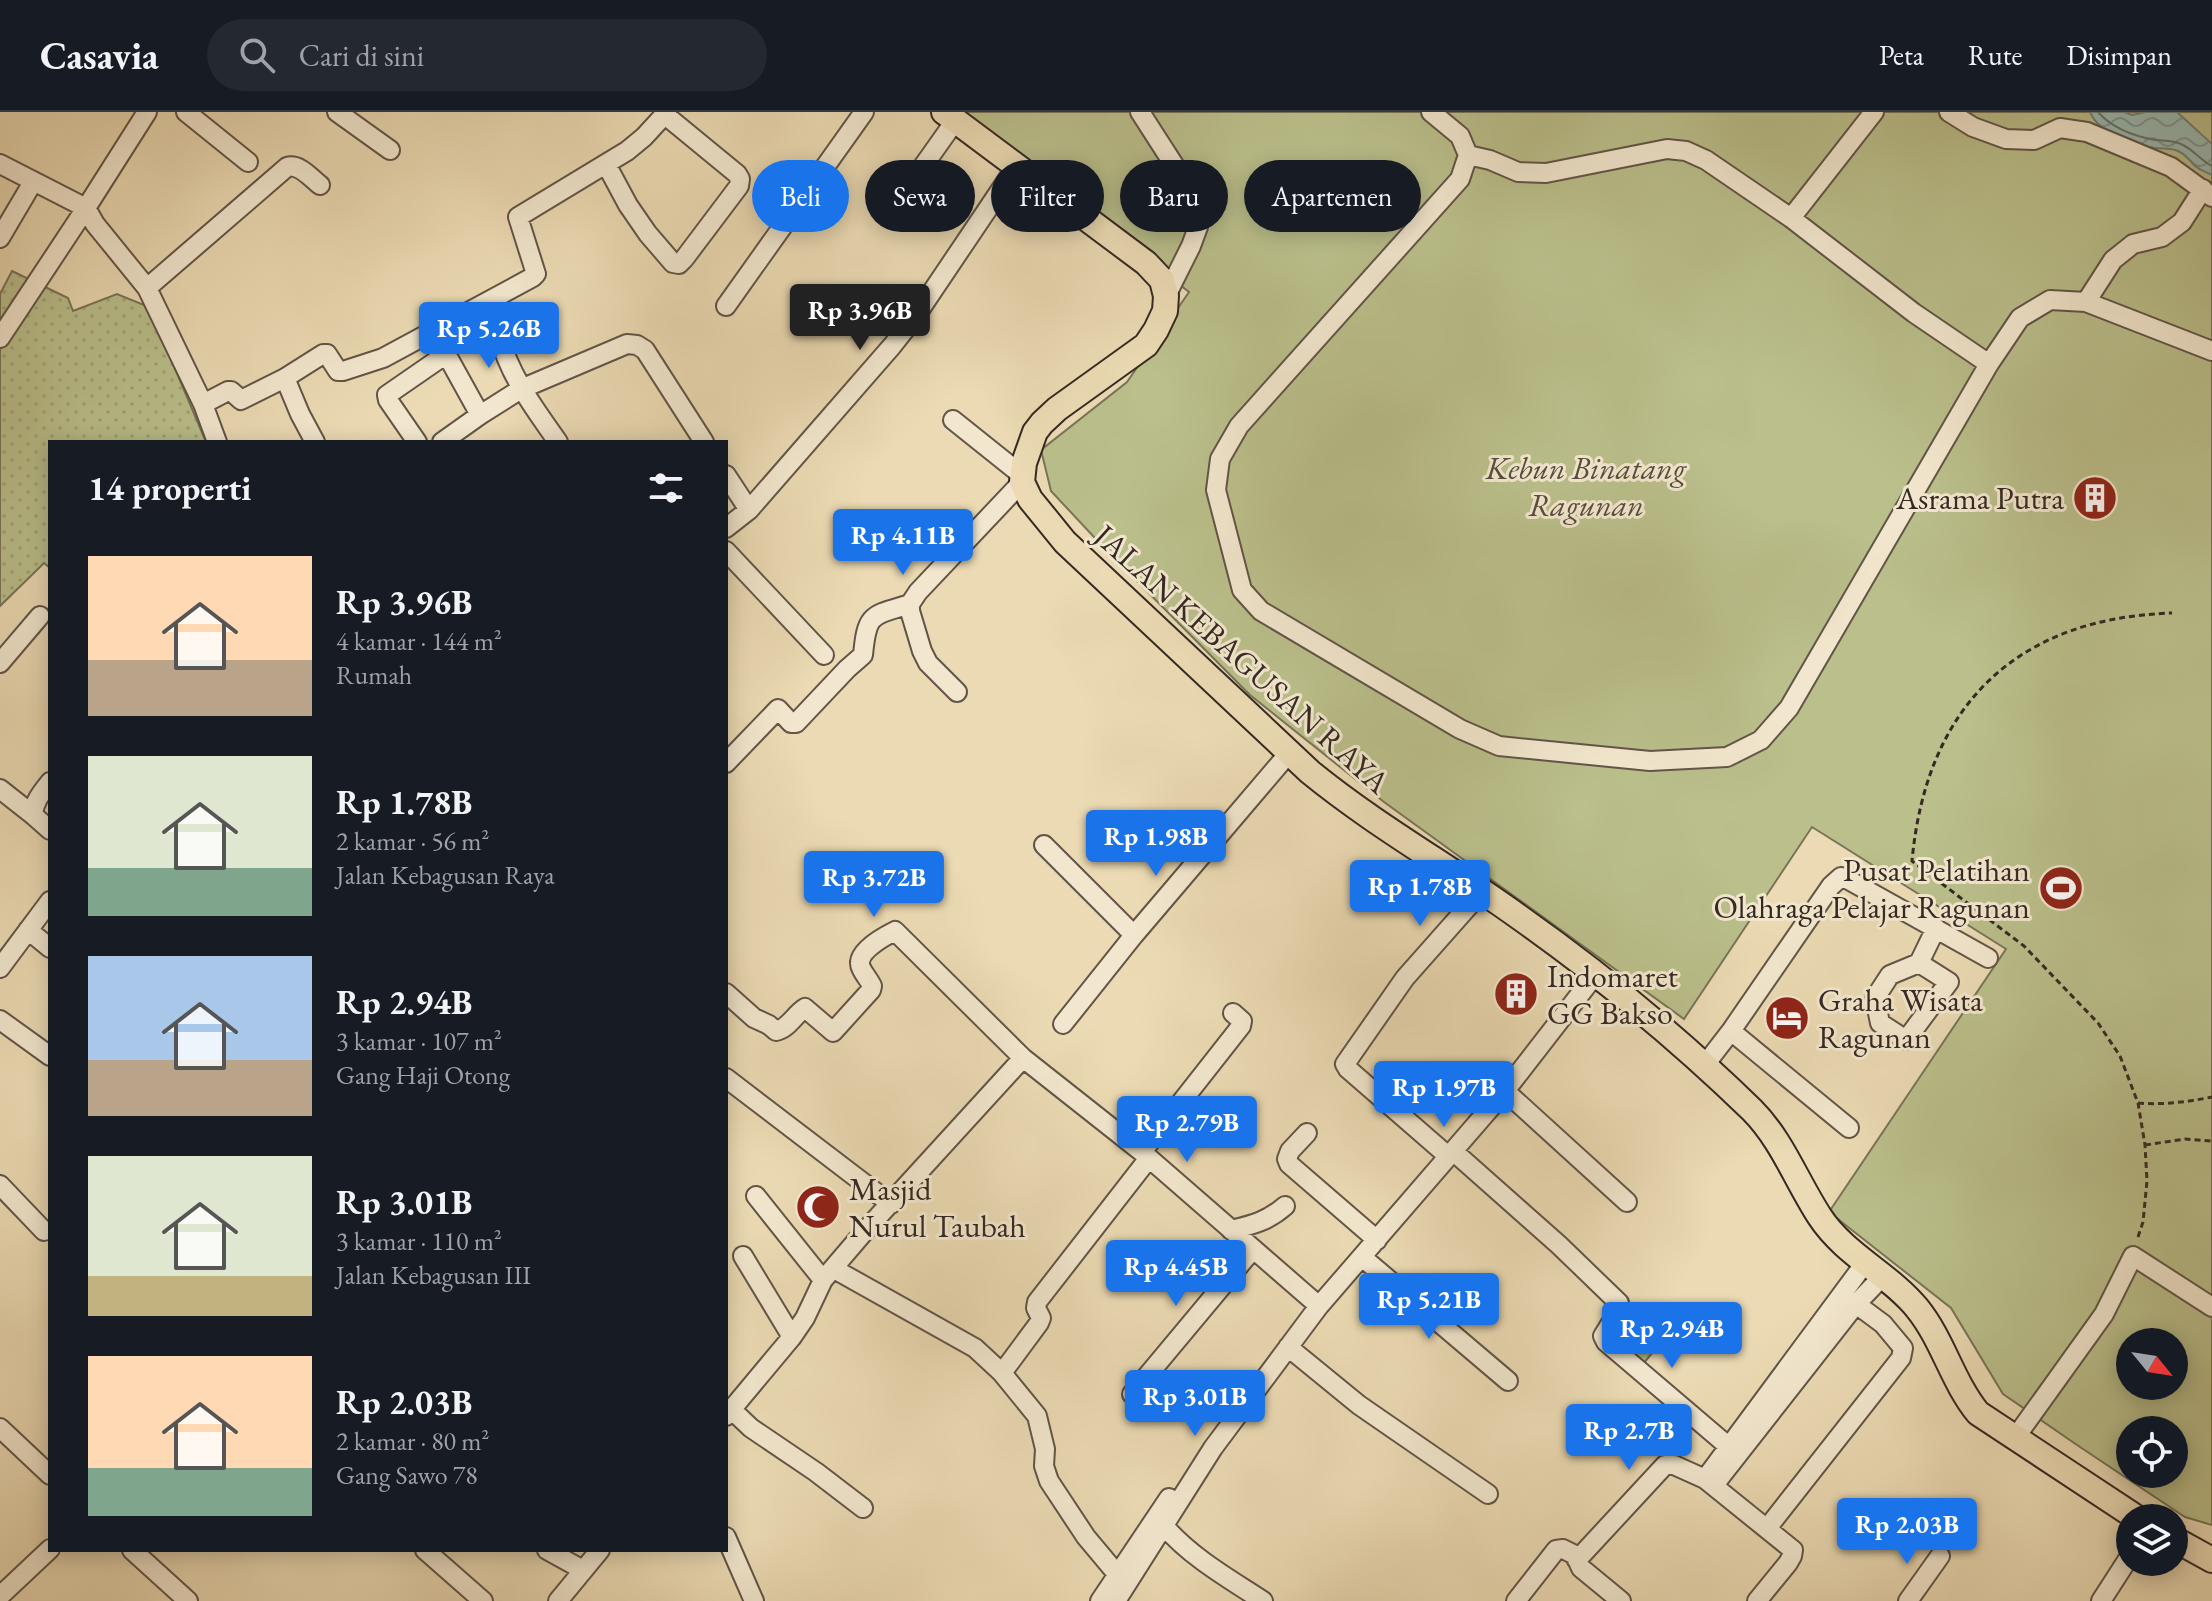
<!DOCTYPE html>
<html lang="id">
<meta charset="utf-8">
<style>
:root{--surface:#171b24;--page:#242831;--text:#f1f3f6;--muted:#9ea1a6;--line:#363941;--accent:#1a73e8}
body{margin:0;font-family:"EB Garamond",serif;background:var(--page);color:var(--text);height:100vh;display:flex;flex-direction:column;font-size:30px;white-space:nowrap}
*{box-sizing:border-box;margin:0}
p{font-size:26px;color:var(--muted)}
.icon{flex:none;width:44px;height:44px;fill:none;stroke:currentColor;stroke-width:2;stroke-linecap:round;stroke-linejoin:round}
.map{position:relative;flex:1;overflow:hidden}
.drawer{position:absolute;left:48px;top:328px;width:680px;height:1112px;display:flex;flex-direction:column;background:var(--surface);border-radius:0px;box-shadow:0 4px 20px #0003}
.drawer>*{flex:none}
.hud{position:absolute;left:752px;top:48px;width:760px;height:72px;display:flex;gap:16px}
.needle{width:52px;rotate:120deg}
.buttons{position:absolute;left:2116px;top:1216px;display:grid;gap:16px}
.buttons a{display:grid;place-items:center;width:72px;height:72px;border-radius:50%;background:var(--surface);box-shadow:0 4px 20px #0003;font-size:40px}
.price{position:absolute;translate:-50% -68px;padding:0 18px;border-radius:8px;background:var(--accent);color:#fff;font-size:26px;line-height:52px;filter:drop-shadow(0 2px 4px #0008)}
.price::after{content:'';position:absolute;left:50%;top:48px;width:24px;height:18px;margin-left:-12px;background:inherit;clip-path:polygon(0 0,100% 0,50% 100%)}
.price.active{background:#222;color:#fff}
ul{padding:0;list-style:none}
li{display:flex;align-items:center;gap:24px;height:200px;padding:0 40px}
li span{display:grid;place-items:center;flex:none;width:224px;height:160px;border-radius:0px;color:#555}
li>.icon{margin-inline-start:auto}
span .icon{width:96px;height:96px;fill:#fffc;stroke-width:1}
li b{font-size:34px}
h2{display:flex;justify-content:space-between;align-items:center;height:96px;padding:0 40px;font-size:34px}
.pill{padding:0 28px;border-radius:36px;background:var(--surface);box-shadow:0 4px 20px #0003;font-size:28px;line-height:72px}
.pill.active{background:var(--accent);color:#fff}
header{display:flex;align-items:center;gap:48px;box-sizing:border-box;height:112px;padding:0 40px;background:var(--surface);border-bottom:2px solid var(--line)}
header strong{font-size:38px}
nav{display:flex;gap:44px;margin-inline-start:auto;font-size:28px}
.search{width:560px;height:72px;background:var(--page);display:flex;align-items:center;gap:20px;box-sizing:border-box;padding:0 28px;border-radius:44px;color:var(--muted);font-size:30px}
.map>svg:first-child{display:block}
.grass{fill:url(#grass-dots);stroke:#787458;stroke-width:2}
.park{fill:#babf8b;stroke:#787458;stroke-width:2;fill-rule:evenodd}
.water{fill:url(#water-waves);stroke:#71807a;stroke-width:2}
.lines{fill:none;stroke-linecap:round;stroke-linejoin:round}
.shore{stroke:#67726c;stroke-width:2}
.minor-casing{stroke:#625548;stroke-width:22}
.major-casing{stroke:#352924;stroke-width:28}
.path{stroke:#352924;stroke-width:3;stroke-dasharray:6 4;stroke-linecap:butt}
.minor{stroke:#f2e7ce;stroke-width:18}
.major{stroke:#ebdab3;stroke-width:24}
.labels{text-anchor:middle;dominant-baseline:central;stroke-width:6;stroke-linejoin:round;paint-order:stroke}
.park-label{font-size:32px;font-style:italic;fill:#564e3e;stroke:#f2e7ce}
.poi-label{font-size:32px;fill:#352924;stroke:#f2e7ce;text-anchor:start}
.street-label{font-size:32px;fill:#352924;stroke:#f2e7ce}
</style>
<header>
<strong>Casavia</strong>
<div class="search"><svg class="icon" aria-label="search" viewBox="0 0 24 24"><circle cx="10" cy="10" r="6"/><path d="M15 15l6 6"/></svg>Cari di sini</div>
<nav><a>Peta</a><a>Rute</a><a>Disimpan</a></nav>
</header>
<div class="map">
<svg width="2212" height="1489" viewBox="0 0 2212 1489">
<defs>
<pattern id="grass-dots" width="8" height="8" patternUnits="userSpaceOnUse" patternTransform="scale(2)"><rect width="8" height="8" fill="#babf8b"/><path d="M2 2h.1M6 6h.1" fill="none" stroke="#a0a478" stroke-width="1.8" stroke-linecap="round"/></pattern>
<pattern id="water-waves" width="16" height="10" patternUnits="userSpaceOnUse" patternTransform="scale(2)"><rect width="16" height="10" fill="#99bab3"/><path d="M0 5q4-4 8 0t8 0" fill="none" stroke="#7e9791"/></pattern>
</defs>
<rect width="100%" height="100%" fill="#ebdab3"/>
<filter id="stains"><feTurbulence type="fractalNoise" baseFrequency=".0025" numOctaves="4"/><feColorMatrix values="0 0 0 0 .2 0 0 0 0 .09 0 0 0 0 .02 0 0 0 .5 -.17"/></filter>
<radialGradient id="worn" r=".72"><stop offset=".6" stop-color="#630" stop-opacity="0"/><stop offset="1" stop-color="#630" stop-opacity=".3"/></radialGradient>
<path class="grass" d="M12,159l56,27 5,13 44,-17 32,13 57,135h-156v126l-6,-5 -44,43v-312z"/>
<path class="park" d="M958,0h1254v1413l-27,-8 -105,-70 -77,-53 -52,-86 -122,-96 177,-263 -194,-122 -128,192 -300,-217 -134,-107 -142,-143 -57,-61 -10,-41 86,-68 62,-90zM2130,1230h44v44h-44zM2130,1318h44v44h-44z
M1630,1211l28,23 -15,18 -28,-23z"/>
<path class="water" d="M2090,0h34l8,3 14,-3h31l35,32v31c-6,-3 -12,-5 -17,-9 -6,-6 -11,-14 -20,-16 -6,-2 -13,-1 -20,-2 -23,-3 -55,-13 -65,-36z"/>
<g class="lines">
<path class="shore" d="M2098,0c14,16 36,24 57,28 9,1 17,0 26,4 12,5 19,16 31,22"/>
<g class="minor-casing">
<path id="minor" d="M147,0l-61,96 9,16 52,64 56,116 14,38
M186,0l62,50
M337,0l53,38
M1140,0l45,70 14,27 -1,18 -7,19 -25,50
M1431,0l29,24 8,19 -8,24 -221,247 -19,33 -4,31 26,100 19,21 199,118 39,17 151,15 77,-4 34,-17 28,-32 200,-344 31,-46 30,-18 36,2 126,49
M1949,0l24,15 33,12 28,1 26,-12 27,4 84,35 41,30
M1468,43l22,5 28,12 28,1 121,-24 19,2 20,9 85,58 123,95 75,51
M0,52l86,44 -86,130
M606,52l22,41 20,29 25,29 6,1 5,-5 55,-73 1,-7 -3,-5 -73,-60
M914,67l41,-58
M1791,106l83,-106
M0,126l33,-56
M147,176l140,-121c12,-4 24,11 33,18
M2086,190l27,-42 20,-16 29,-7 20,-15 21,-33
M726,194l138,-194
M499,223c10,40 35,73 59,107
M285,266l15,36 15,28
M203,292l25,-13h3l10,9 44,-22 38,-24h4l11,17h5l40,-13 150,-81 3,-3 -18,-57 109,-66 17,-14 23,-25
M953,308l70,56
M417,330l-29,-42 -1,-5 55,-38 5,-1 2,3 31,56
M442,330l38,-27 41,-26 106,-45 10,1 8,5 59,92
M726,363l23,35
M726,416l23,-18 143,-164 23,-29 101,-150
M726,439l98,104
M0,551l40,-47
M957,580l-29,-29 -6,-12 -12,-40v-7l8,-12 104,-110
M726,651l52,-54 13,14h5l51,-54 16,-14c4,-42 8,-39 47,-51
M50,670c-8,10 -16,19 -17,33l17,15
M0,677l33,26
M1044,733l90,90
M28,818l22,18
M1919,851l30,19 -43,58 -26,-17 -5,-25 15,-23 29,-12 17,-35
M0,856l50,-67
M726,881l28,25 15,7 7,6c12,-2 19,-17 29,-23l28,24 38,-42 1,-4c-3,-7 -13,-17 -12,-24 1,-13 25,-26 35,-31l128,127 119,94 177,154
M0,908l50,36
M1063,912l71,-89 149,-175 5,-9
M1704,954l27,-35
M726,966l165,126
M1505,979l122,111
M1849,1016l-118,-97 100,-145 10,-9 4,1 143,80
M1307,1021l-17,18 -3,8 2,5 88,76
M1453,1039l106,94 60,58v7l-16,26 3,6 122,104
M1142,1040l99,-126 1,-5 -9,-8
M1448,1044l-100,-87 -3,-5 60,-86 77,-87
M0,1073l44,46
M756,1084l67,84
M1231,1118c21,-5 37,-9 54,-24
M743,1144l49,81
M1362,1145l146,124
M834,1157l141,79 27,25 35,43 8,33 -1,17 5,15 37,56 31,37
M1288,1235l71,58 129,89
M1002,1261l37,-50 2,-5 -5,-10 1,-6 112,-144
M1132,1282l121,-145
M732,1298l19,18 65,44 47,36
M726,1304l66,-79 13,-19 18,-38 41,-48 159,-174
M0,1316l50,47
M2015,1326l89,-124 29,-58 79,51
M1705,1367l160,-216
M1718,1368l138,-176 26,-27
M1772,1410l129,-164 2,-10 -20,-24 -27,-20
M1164,1414c28,32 64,52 99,75
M726,1425l28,64
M132,1438l56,51
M425,1438l58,51
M547,1438l36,20
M1577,1448l88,-95h9l31,14 88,71 -1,6 -4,7 -31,38
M0,1484l50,-47
M558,1489l42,-51
M1100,1489l69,-103
M1116,1489l97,-153 106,-142 186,-215 90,-116
M1516,1489l40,-51 7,-1 12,6 6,13 40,33
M1908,1489l32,-45
M2101,1489l29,-45"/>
</g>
<g class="major-casing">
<path id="major" d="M944,0l202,151 16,17 4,16 -1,15 -9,19 -10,15 -89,64 -15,14 -7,9 -11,31 -2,19 8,17 35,43 245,230c66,54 140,95 209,145 82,58 161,123 233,193 30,30 45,72 68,107 25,38 69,57 97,91 26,32 35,73 61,105l159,105
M2174,1427l38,21"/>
</g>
<path class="path" d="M2138,991c25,2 49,-1 74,-6
M2145,1033l40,-6 27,2
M2138,1125l5,-15 4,-41 -2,-36 -7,-42 -18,-47 -22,-33 -74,-77 -112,-85c14,-154 103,-243 260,-248"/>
<use href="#minor" class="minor"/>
<use href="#major" class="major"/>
</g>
<defs>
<g id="building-disc" transform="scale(2.3)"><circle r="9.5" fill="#8f2418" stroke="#f2e7ce"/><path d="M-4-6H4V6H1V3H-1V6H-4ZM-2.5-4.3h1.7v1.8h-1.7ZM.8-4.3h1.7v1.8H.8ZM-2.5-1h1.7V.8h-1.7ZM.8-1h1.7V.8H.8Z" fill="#fff"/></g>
<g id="stadium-disc" transform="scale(2.3)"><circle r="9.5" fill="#8f2418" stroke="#f2e7ce"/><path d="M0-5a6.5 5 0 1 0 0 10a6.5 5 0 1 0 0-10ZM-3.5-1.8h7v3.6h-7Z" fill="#fff"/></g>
<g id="hotel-disc" transform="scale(2.3)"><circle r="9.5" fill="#8f2418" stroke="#f2e7ce"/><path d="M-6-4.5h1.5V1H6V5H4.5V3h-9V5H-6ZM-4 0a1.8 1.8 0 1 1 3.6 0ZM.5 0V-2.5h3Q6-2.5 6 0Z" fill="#fff"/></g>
<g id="mosque-disc" transform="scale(2.3)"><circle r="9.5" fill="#8f2418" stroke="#f2e7ce"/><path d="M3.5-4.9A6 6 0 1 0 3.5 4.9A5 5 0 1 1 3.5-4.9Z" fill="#fff"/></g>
</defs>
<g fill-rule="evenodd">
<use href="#building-disc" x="2095" y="386"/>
<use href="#stadium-disc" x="2061" y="776"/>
<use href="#building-disc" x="1516" y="882"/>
<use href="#hotel-disc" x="1787" y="906"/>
<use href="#mosque-disc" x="818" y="1095"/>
</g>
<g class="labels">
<g class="park-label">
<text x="1586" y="356">Kebun Binatang<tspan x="1586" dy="37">Ragunan</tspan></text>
</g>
<g class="poi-label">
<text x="2064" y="386" text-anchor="end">Asrama Putra</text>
<text x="2030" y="758" text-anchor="end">Pusat Pelatihan<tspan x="2030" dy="37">Olahraga Pelajar Ragunan</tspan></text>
<text x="1547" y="864">Indomaret<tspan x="1547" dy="37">GG Bakso</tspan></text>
<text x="1818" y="888">Graha Wisata<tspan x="1818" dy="37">Ragunan</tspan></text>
<text x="849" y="1077">Masjid<tspan x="849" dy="37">Nurul Taubah</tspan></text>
</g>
<g class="street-label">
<text transform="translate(1242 547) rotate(42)">JALAN KEBAGUSAN RAYA</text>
</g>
</g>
<rect width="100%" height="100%" filter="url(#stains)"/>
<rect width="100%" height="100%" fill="url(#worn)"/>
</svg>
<div class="buttons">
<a><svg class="needle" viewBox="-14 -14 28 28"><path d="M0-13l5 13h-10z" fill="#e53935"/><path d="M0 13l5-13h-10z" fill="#9ea1a6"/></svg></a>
<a><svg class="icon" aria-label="locate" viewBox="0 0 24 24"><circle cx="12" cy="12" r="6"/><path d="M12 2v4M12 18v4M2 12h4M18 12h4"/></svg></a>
<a><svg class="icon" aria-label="layers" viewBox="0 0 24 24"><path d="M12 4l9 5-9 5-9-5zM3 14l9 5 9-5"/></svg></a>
</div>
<b class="price active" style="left:860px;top:240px">Rp 3.96B</b>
<b class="price" style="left:489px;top:258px">Rp 5.26B</b>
<b class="price" style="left:903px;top:465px">Rp 4.11B</b>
<b class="price" style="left:1156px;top:766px">Rp 1.98B</b>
<b class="price" style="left:874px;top:807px">Rp 3.72B</b>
<b class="price" style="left:1420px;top:816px">Rp 1.78B</b>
<b class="price" style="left:1444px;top:1017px">Rp 1.97B</b>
<b class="price" style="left:1187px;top:1052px">Rp 2.79B</b>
<b class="price" style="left:1176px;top:1196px">Rp 4.45B</b>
<b class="price" style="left:1429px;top:1229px">Rp 5.21B</b>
<b class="price" style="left:1672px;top:1258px">Rp 2.94B</b>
<b class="price" style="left:1195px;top:1326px">Rp 3.01B</b>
<b class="price" style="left:1629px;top:1360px">Rp 2.7B</b>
<b class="price" style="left:1907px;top:1454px">Rp 2.03B</b>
<div class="hud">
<a class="pill active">Beli</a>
<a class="pill">Sewa</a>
<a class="pill">Filter</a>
<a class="pill">Baru</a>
<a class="pill">Apartemen</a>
</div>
<section class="drawer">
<h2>14 properti<svg class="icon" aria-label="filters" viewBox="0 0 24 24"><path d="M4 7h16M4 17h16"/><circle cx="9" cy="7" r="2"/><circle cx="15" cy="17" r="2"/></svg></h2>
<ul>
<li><span style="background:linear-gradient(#ffd9b3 65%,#b9a48a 0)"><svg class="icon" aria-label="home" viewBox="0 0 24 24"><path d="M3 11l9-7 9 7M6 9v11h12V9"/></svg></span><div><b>Rp 3.96B</b><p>4 kamar · 144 m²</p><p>Rumah</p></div></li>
<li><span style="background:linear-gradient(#dfe7d0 70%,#7fa58c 0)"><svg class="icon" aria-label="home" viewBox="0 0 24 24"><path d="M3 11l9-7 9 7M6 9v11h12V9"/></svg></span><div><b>Rp 1.78B</b><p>2 kamar · 56 m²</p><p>Jalan Kebagusan Raya</p></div></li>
<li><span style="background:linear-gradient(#a9c7e8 65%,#b9a48a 0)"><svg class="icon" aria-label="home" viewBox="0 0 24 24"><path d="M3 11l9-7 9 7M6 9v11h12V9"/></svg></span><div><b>Rp 2.94B</b><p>3 kamar · 107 m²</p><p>Gang Haji Otong</p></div></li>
<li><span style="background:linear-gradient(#dfe7d0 75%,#c2b280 0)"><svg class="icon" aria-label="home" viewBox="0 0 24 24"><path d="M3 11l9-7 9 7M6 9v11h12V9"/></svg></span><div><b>Rp 3.01B</b><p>3 kamar · 110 m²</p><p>Jalan Kebagusan III</p></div></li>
<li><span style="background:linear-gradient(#ffd9b3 70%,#7fa58c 0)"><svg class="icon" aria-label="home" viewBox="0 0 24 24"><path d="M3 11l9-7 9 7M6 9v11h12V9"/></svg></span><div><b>Rp 2.03B</b><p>2 kamar · 80 m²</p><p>Gang Sawo 78</p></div></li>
</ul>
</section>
</div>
